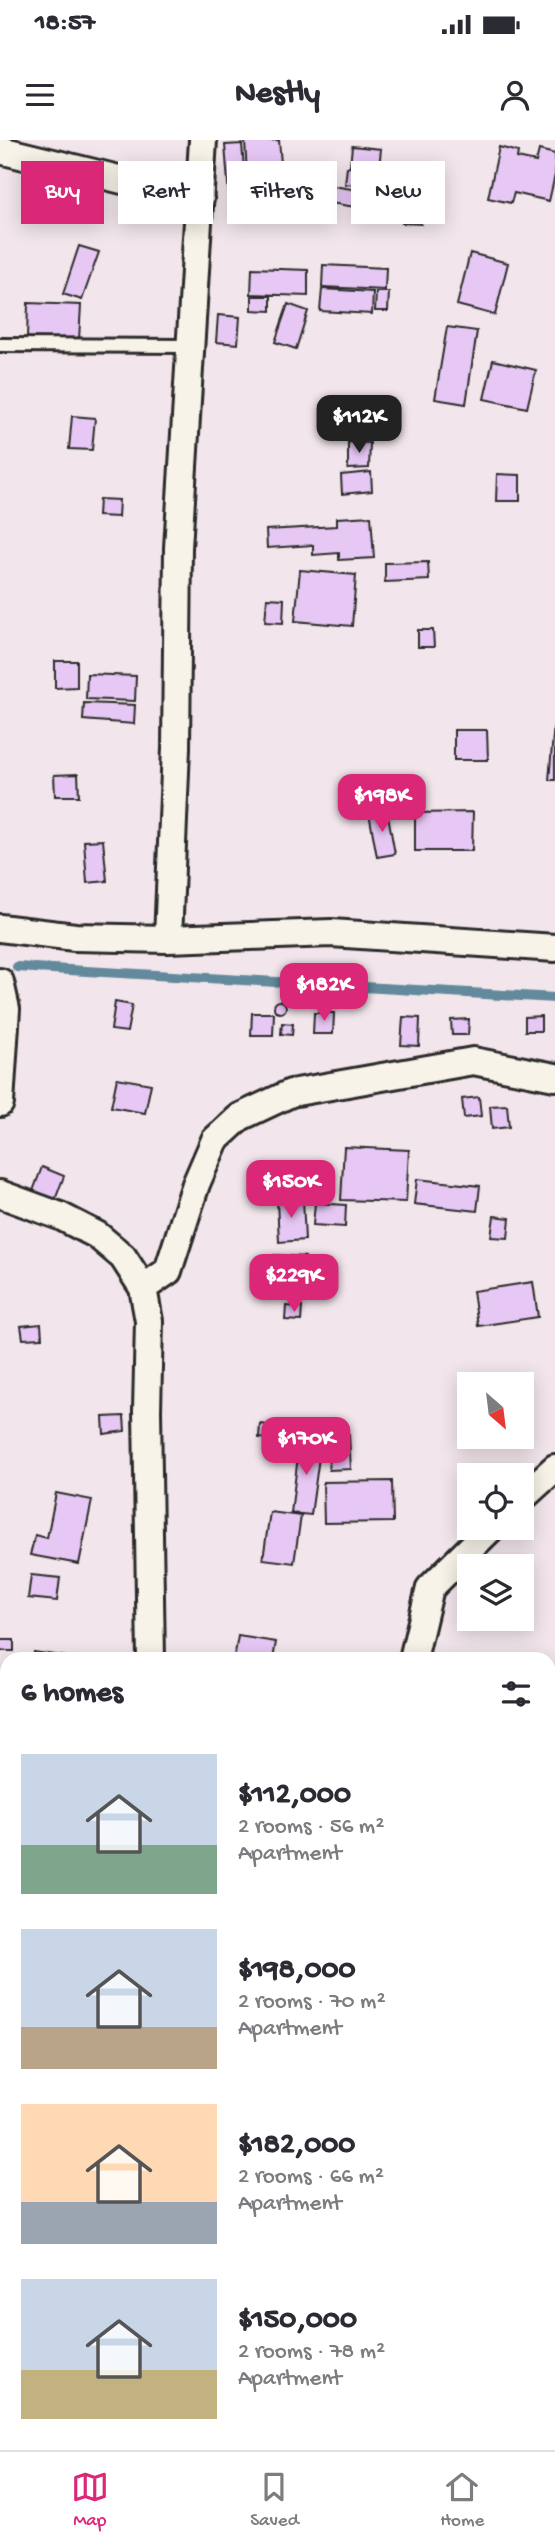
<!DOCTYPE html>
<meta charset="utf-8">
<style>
:root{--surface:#fff;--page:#f7f7f7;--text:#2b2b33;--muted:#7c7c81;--line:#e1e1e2;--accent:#db2777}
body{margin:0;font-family:"Gochi Hand",sans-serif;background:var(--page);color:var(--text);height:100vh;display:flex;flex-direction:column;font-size:26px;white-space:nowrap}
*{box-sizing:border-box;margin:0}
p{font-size:23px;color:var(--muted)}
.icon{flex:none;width:38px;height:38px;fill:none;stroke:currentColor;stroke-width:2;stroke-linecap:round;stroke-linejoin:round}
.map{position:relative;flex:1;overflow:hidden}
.sheet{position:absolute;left:0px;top:1512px;width:556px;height:798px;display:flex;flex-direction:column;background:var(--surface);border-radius:21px 21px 0 0;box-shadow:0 4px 18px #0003}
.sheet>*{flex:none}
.banner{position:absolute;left:21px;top:21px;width:514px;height:63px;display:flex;gap:14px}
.needle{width:46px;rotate:152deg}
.controls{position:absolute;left:457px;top:1232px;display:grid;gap:14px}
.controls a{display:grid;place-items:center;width:77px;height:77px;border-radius:0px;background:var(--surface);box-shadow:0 4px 18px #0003;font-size:35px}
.price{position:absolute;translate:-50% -60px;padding:0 16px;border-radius:14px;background:var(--accent);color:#fff;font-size:23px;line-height:46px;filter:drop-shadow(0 2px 4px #0008)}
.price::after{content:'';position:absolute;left:50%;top:42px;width:21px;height:16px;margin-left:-10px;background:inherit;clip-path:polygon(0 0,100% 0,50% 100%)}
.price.current{background:#222;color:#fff}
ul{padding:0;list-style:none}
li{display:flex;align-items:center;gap:21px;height:175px;padding:0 21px}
li span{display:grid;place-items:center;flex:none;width:196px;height:140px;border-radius:0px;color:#555}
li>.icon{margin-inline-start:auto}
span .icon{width:84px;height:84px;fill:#fffc;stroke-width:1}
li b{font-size:30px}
h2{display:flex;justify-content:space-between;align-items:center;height:84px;padding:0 21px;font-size:30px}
.chip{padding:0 24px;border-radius:0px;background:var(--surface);box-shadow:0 4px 18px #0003;font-size:24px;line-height:63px}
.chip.current{background:var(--accent);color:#fff}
.status{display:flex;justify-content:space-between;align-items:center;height:49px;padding:0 35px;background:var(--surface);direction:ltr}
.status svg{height:19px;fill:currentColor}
header{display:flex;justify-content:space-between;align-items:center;height:91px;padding:0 21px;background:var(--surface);font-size:32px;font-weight:700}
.menu{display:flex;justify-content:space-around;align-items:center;height:98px;border-top:2px solid var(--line);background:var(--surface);font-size:19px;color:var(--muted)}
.menu a{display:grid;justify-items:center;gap:4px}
.menu .current{color:var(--accent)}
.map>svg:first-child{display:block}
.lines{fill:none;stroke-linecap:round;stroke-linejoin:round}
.stream{stroke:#628a9c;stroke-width:10}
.building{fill:#e7c8f5;stroke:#2b2b2b;stroke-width:2}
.service-casing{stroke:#2b2b2b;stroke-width:18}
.minor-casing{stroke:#2b2b2b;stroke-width:32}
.service{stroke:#f7f3e8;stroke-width:12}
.minor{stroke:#f7f3e8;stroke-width:26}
</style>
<div class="status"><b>18:57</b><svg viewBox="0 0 49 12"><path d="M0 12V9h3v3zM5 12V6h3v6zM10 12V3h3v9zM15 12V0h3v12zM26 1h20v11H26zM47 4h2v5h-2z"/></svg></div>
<header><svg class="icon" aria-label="menu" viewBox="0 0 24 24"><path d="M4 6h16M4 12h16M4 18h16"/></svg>Nestly<svg class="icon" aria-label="person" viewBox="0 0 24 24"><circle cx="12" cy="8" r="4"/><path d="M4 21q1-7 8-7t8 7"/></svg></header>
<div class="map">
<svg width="555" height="2310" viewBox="0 0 555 2310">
<rect width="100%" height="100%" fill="#f2e6ec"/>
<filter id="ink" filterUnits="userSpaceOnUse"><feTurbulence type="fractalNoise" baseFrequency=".0143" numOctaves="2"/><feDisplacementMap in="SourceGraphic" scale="14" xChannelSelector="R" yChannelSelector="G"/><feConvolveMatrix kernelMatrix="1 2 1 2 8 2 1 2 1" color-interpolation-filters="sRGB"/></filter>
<g filter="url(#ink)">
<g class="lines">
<path class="stream" d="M17,827l538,31"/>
</g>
<path class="building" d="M279,0l4,47 -35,3 -3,-49z
M242,4l4,51 -17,1 -4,-51z
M352,6l29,3 -2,19 -29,-2z
M499,7l19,5 -1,6 19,4 3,-12 16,4v21l-6,26 -35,-8 -3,10 -23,-5z
M347,27l29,3 -2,17 -29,-3z
M333,46l44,7 -3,17 -44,-7z
M403,48h19l-1,36 -19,-1z
M79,106l20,6 -17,48 -19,-6z
M470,113l38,10 -13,52 -38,-10z
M323,125l63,3 -1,22 -63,-3z
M252,128l56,2v26l-57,-2z
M322,149l51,3 -1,22 -52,-3z
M376,152h13l-1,19h-13z
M252,156h19v15l-19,-1z
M28,163l53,2 -2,35 -52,-2z
M288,164l20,7 -12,38 -21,-7z
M218,175l22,2 -2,27 -22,-2z
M447,187l30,4 -11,73 -31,-5z
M493,220l43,10 -9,38 -43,-9z
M72,276l23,2 -3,32 -23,-1z
M348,302l22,1 -1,25 -21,1z
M371,332l1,19 -30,3 -1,-19z
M497,334l23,1v26h-24z
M99,359l20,1 -1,17 -20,-1z
M371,376l3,42 -35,2v-7l-26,2v-10l-46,3 -1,-18 71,-4v-8z
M428,422l1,18 -44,2v-19z
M300,430l56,5 -4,51 -57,-5z
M267,458l17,1 -1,24 -18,-1z
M418,490h15l1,17h-16z
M55,521h22v26l-22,1z
M87,534l49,2 -1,25 -49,-2z
M84,563l51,2 -1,19 -51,-4z
M554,584h1v56h-6z
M454,590h33l1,30h-34z
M78,634l1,22h-24l-1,-21z
M387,670l8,44 -18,3 -8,-44z
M473,672l-1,39h-57v-38z
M103,700l4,41 -20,2 -3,-42z
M274 867a6 6 0 1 1 12 0a6 6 0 1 1-12 0Z
M115,862l17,3 -5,27 -16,-2z
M252,873h22l-1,22h-22z
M314,873h20l-1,21h-20z
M541,876v15h-16v-14z
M403,877l17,1 -1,28 -18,-1z
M469,879l-1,16h-16l-1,-15z
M282,883l11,1 -1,11 -11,-1z
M117,938l34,6 -6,29 -34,-6z
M479,957l2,19 -17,2 -2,-19z
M507,965l2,22 -17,2 -2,-23z
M344,1007l65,3 -3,52 -65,-2z
M42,1027l22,9 -9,24 -22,-9z
M417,1039l63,7 -3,25 -63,-7z
M303,1059l2,41 -26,2 -2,-41z
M315,1063l31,2 -1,22 -32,-2z
M494,1076l16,2 -2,20 -17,-1z
M274,1115l31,2 -1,41 -32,-2z
M533,1142l5,35 -60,9 -5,-35z
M286,1166l16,1 -1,14 -16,-1z
M41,1184l1,14 -19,1 -2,-13z
M124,1276l1,15 -21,3 -1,-17z
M260,1284l32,4 -1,14 -32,-4z
M349,1295l2,34 -22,1 -1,-34z
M300,1300l21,3 -10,72 -20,-2z
M392,1341l1,41 -69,1 -1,-41z
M56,1353l36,7 -13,64 -49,-9 5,-20 12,3z
M270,1372l31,4 -7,47 -31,-4z
M31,1435l29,3 -3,23 -29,-3z
M238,1496l38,6 -3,17h-39z
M0,1500h14v11h-14z
M34,1512l47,7h-48z
M0,1601h7l-1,28 -6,-1z
M554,1861h1v40l-4,-1z
M0,1944l7,1v54l-7,-1z
M0,2079l7,1v64l-4,-1 1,-9h-4z
M0,2160l7,1 -4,29h-3z
M550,2208l5,1v53l-5,-1z"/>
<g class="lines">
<g class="service-casing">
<path id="service" d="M0,205l190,1"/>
</g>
<g class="minor-casing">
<path id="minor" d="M0,10l200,49
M0,788l75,9 93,2 163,-6 224,15
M168,799l8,-191 2,-200 25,-408
M0,842l6,27 -6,94
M0,1054l60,22 37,19 26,22 20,31 6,33 -2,90 4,248
M143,1148l25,-17 28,-87 19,-44 25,-23 51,-24 182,-32 82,16
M522,1358l33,-30
M413,1519l17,-71 61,-60
M0,1647l7,1
M550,2077h5
M0,2287h7
M179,2303l60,7"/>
</g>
<use href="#service" class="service"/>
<use href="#minor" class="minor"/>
</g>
</g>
</svg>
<div class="controls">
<a><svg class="needle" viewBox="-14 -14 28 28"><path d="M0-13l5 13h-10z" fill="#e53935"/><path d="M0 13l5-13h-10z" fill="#7c7c81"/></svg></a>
<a><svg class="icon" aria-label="locate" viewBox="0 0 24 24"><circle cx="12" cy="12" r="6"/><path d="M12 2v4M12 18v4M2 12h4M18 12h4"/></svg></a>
<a><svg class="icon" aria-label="layers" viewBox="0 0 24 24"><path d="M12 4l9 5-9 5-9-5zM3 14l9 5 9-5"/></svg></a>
</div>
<b class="price current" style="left:359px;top:315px">$112K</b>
<b class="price" style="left:382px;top:694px">$198K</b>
<b class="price" style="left:324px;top:883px">$182K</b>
<b class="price" style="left:291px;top:1080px">$150K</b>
<b class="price" style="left:294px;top:1174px">$229K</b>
<b class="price" style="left:306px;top:1337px">$170K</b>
<div class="banner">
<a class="chip current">Buy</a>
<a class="chip">Rent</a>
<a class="chip">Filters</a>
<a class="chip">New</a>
</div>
<section class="sheet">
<h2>6 homes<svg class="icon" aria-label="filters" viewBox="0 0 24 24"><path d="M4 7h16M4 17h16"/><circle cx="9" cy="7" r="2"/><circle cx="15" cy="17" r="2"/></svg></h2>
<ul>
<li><span style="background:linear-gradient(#c9d6e8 65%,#7fa58c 0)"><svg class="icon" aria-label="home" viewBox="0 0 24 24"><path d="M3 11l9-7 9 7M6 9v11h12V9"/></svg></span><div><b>$112,000</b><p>2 rooms · 56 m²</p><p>Apartment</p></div></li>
<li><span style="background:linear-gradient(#c9d6e8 70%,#b9a48a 0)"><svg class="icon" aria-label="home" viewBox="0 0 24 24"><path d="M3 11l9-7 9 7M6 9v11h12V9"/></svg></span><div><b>$198,000</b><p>2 rooms · 70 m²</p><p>Apartment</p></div></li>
<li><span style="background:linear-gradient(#ffd9b3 70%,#9aa5b1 0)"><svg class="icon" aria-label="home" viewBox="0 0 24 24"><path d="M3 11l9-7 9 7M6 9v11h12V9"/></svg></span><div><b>$182,000</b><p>2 rooms · 66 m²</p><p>Apartment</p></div></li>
<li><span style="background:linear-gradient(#c9d6e8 65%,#c2b280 0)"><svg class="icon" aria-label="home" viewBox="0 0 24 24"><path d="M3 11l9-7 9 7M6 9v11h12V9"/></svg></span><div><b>$150,000</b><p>2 rooms · 78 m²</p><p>Apartment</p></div></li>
</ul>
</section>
</div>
<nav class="menu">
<a class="current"><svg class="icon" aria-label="map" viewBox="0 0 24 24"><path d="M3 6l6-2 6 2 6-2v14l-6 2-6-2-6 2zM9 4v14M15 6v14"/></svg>Map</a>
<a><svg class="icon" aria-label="saved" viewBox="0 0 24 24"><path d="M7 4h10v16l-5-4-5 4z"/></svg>Saved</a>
<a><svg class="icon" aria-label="home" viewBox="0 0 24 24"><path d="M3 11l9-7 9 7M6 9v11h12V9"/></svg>Home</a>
</nav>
